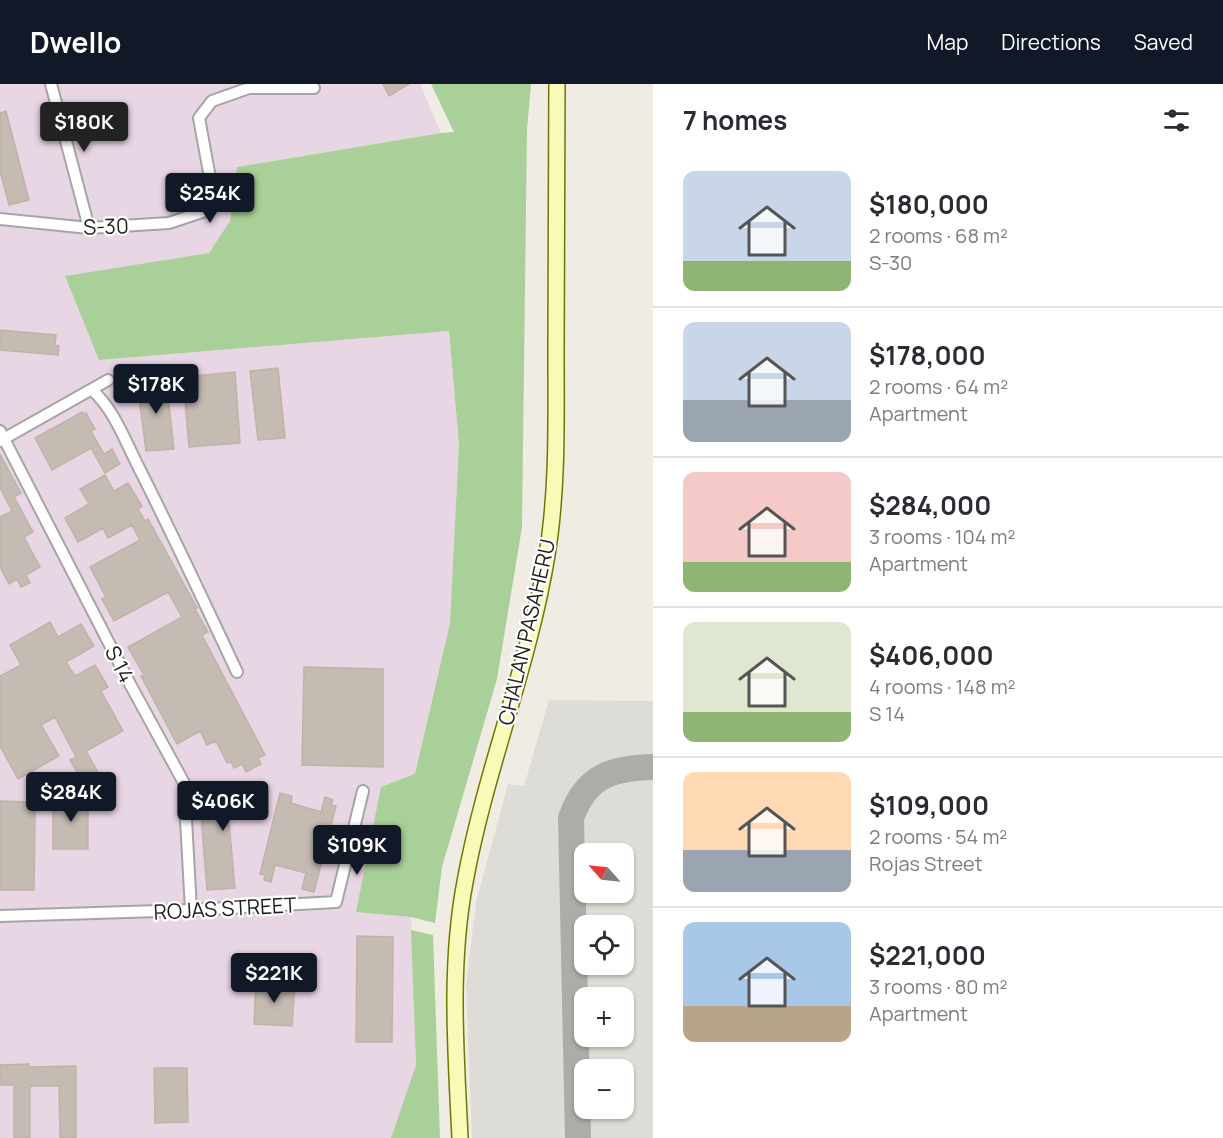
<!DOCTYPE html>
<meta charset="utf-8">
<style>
:root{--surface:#fff;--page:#f7f7f7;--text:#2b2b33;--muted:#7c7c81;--line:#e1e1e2;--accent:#111827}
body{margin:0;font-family:Manrope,sans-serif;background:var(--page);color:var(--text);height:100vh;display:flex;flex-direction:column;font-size:22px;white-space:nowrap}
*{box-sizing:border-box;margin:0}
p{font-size:20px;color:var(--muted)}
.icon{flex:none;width:33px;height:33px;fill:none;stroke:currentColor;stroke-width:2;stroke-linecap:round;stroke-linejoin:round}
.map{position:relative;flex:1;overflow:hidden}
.details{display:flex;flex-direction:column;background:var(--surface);width:570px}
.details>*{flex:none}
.needle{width:39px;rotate:297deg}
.tools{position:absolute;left:574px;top:759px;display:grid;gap:12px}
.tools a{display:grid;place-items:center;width:60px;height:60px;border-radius:12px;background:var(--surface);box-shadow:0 2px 4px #0004;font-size:30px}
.price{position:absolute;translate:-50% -51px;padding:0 14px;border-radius:6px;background:var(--accent);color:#fff;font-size:20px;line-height:39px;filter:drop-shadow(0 2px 3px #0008)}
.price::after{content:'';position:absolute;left:50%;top:36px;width:18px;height:14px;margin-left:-9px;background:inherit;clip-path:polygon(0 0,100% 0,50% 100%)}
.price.current{background:#222;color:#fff}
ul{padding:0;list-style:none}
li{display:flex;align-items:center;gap:18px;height:150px;padding:0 30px}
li+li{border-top:2px solid var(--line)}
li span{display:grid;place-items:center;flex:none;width:168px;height:120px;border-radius:12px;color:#555}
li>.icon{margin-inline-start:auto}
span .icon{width:72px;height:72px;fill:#fffc;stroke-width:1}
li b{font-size:26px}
h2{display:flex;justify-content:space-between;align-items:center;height:72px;padding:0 30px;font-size:26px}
header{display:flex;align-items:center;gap:36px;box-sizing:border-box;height:84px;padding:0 30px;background:var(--accent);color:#fff}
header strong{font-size:28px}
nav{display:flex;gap:33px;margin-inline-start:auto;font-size:21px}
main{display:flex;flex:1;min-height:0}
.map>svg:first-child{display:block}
.industrial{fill:#e9d6e5}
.airport{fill:#dedcd6;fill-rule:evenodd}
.forest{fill:#a9d098}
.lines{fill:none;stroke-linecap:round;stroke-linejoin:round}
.taxiway{stroke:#aeaca8;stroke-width:26}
.building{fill:#c4bbb3;stroke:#c2b2a6;stroke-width:1.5}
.street-casing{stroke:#a5a5a5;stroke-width:14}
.secondary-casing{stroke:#6d7802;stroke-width:18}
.street{stroke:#fff;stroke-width:10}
.secondary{stroke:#f8fbb7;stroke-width:15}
.labels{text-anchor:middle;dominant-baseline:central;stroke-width:4.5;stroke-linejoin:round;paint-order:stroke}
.street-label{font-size:21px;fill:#1e1e1e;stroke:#fff}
</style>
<header>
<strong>Dwello</strong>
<nav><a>Map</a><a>Directions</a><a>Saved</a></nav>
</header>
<main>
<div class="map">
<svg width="653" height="1054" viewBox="0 0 653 1054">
<rect width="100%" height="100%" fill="#f0ece4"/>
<path class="industrial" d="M0,0h420l21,49 -204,34 -7,54 -21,32 -144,23 34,84 350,-29 10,113 -9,179 -35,151 -59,137 55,6 5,148 -25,73h-391z"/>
<path class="airport" d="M549,616l104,1v437h-181l-6,-151 10,-85 32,-118 16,2zM585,770h39v38h-39zM585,842h39v38h-39zM585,914h39v38h-39zM585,986h39v38h-39z"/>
<path class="forest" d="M431,0h100l-4,46 -5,397 -25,152 -55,188 -7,56 -24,-6 -55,-5 25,-125 34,-13 35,-151 9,-179 -10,-113 -350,29 -34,-84 144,-23 21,-32 7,-54 204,-34 13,-1z
M411,846l22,5 7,203h-49l25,-73z"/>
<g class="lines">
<path class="taxiway" d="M578,1054l-7,-320c15,-42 40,-50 82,-51"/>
</g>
<path class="building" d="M383,0h26l-20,12z
M6,27l23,89 -20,5 -9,-34v-58z
M0,246l56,5 -1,10 4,1 -1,9 -58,-5z
M278,284l7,70 -27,2 -8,-69z
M235,288l5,71 -51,4 -6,-70z
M166,294l8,71 -28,2 -9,-69z
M82,328l1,2 3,-1 9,16 -4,2 13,23 8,-5 8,15 -15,9 -14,-25 -39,22 -17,-32z
M0,370l21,39 -7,4 19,35 -9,5 16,30 -14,8 4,8 -9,4 -4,-8 -8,5 -9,-17v-50l12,-6 -12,-23z
M105,391l9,16 14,-8 14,23 -4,3 7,12 3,-2 49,89 -2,1 13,23 -6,3 63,120 -7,3 3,6 -15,8 -4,-8 -8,4 -3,-6 -4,1 -11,-22 -9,4 -7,-14 -23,13 -36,-68 3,-1 -16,-28 54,-30 -14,-25 -54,29 -12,-22 4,-2 -16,-30 50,-27 -8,-15 -24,13 -5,-10 -25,14 -13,-24 24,-14 -9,-15z
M50,538l8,15 23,-13 13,22 -28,16 9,14 20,-11 13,22 -7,4 22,40 -37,20 14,25 -16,9 -14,-25 6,-3 -21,-40 -14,8 18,31 -41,23 -18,-33v-70l21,-11 -11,-20z
M304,583l79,2v98l-81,-2z
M199,707h62l1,22 -34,-1 7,76 -28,2z
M280,709l12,3 -1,7 30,9 4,-15 8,3 -2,5 5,1 -22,86 -12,-3 4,-16 -31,-8 -4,17 -7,-2 1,-5 -5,-1z
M53,712h35v53h-35z
M0,717l28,1v10h7l-1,78h-34z
M357,852l36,1 -1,105h-36z
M256,897l39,3 -3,42 -38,-2z
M29,980v3l47,-1v72h-16l-1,-52h-29v52h-16v-53h-14v-20z
M154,984h33l1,54 -33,1z"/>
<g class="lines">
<g class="street-casing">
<path id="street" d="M51,0l38,144
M0,135l89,9 80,-5 36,-12 8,-17 -14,-76 13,-17 37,-13h65
M92,306c22,19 34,53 47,78 34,67 66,136 98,204
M0,347l130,253 54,99 7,127
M0,357l108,-61
M0,832l191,-6 145,-8 27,-111"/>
</g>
<g class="secondary-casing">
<path id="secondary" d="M460,1054c-4,-85 -11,-172 5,-256 20,-111 64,-216 82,-327 11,-67 9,-136 9,-203 1,-90 0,-179 1,-268"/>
</g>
<use href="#street" class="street"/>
<use href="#secondary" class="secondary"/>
</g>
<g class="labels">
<g class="street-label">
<text transform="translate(106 142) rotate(-2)">S-30</text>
<text transform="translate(526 548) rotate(-77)">CHALAN PASAHERU</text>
<text transform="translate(120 580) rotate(63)">S 14</text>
<text transform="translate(225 824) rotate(-3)">ROJAS STREET</text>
</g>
</g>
</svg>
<div class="tools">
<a><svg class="needle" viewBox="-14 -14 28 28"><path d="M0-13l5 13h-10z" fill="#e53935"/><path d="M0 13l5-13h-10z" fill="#7c7c81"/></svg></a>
<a><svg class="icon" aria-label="locate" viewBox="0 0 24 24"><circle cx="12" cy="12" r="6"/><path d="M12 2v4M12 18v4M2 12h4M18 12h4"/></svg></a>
<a>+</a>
<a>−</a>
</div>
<b class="price current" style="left:84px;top:69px">$180K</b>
<b class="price" style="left:210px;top:140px">$254K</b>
<b class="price" style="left:156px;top:331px">$178K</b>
<b class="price" style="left:71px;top:739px">$284K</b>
<b class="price" style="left:223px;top:748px">$406K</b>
<b class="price" style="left:357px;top:792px">$109K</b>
<b class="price" style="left:274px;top:920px">$221K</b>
</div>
<section class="details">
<h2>7 homes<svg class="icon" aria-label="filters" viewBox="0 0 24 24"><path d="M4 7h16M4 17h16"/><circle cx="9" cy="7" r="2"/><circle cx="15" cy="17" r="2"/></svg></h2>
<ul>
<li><span style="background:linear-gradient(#c9d6e8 75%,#8fb573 0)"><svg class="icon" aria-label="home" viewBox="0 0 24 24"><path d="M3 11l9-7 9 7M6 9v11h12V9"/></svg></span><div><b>$180,000</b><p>2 rooms · 68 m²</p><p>S-30</p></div></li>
<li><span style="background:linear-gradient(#c9d6e8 65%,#9aa5b1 0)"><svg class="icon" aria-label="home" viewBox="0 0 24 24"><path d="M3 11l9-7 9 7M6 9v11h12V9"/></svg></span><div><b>$178,000</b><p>2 rooms · 64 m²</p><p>Apartment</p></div></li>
<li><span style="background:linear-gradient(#f6c9c9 75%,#8fb573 0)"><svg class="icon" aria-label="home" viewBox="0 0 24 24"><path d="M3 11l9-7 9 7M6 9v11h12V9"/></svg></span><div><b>$284,000</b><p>3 rooms · 104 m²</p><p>Apartment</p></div></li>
<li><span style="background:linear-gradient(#dfe7d0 75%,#8fb573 0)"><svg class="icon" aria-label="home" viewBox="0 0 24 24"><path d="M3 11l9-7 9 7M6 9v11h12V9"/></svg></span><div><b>$406,000</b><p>4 rooms · 148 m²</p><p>S 14</p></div></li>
<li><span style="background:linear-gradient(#ffd9b3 65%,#9aa5b1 0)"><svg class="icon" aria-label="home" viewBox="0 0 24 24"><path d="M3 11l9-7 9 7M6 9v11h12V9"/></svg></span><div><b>$109,000</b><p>2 rooms · 54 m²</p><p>Rojas Street</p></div></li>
<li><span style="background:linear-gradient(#a9c7e8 70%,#b9a48a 0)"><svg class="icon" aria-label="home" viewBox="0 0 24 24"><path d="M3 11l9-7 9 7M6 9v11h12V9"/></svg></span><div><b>$221,000</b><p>3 rooms · 80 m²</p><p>Apartment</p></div></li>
</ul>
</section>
</main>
